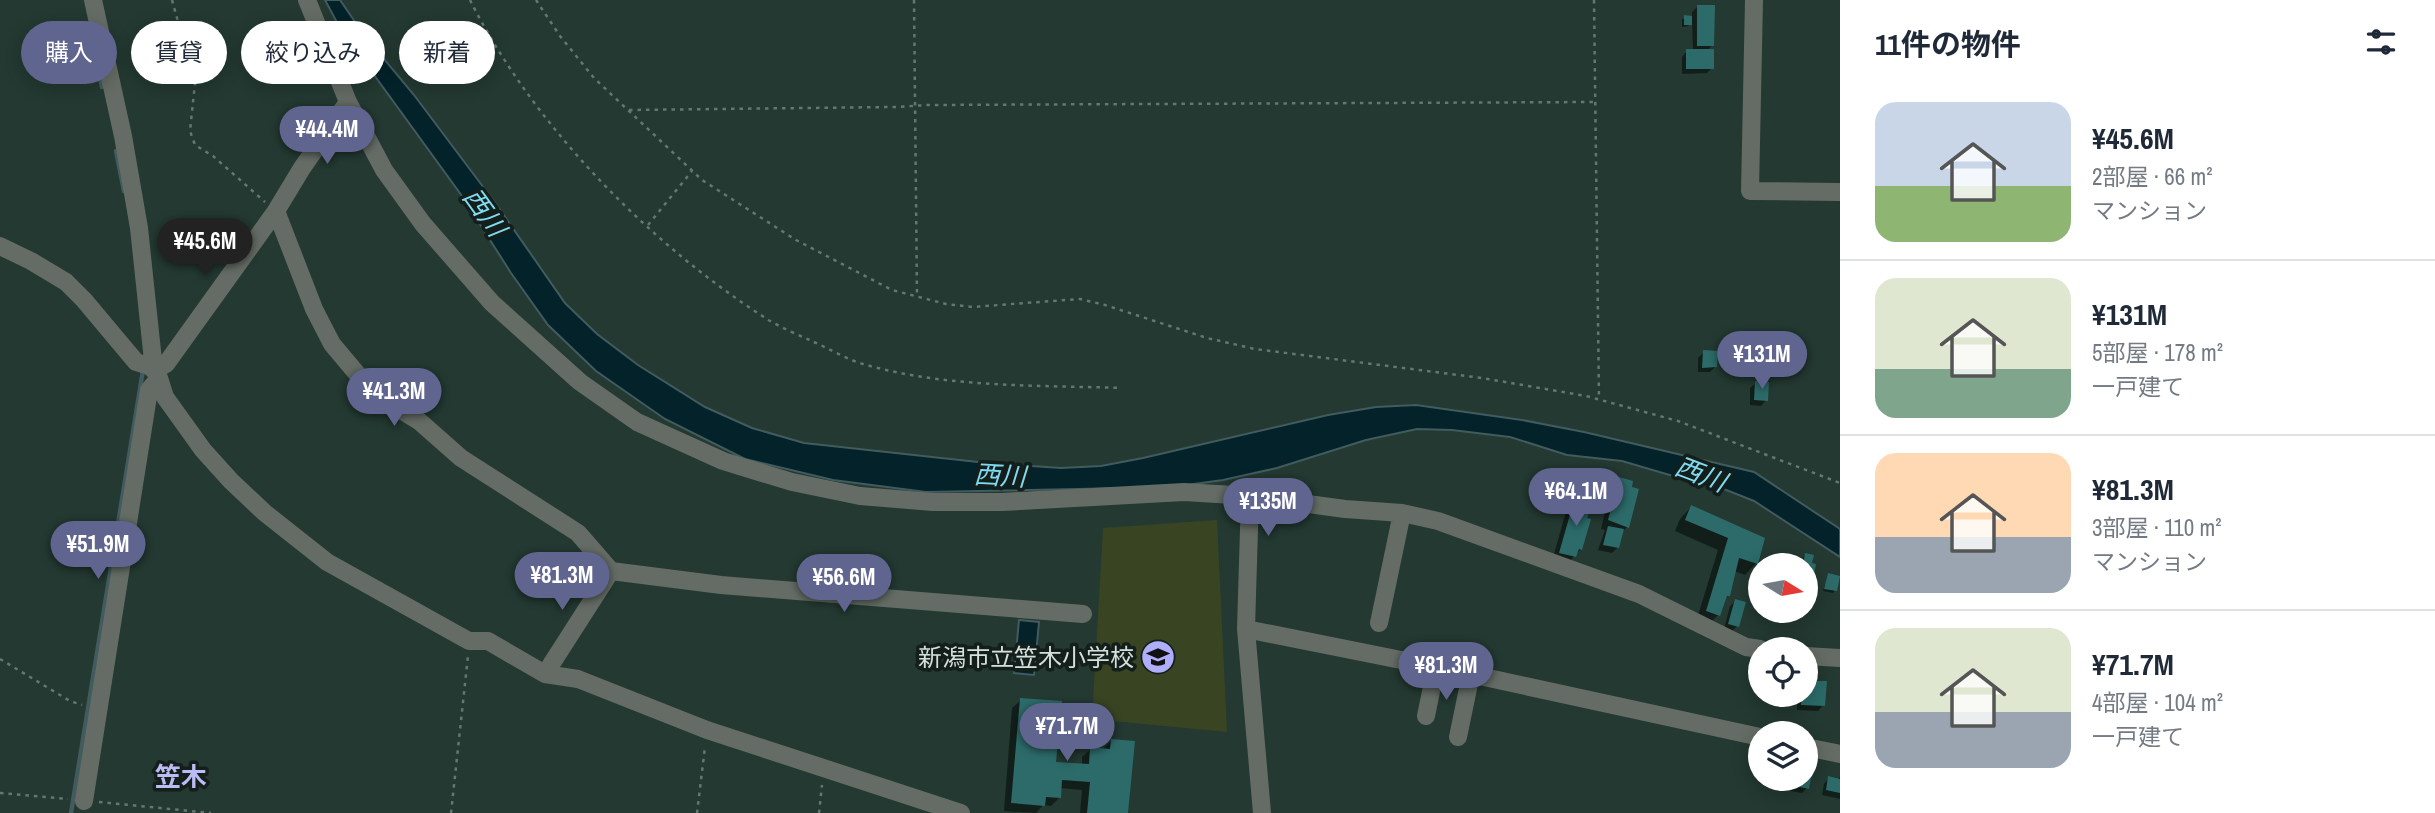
<!DOCTYPE html>
<html lang="ja">
<meta charset="utf-8">
<style>
:root{--surface:#fff;--page:#f6f6f7;--text:#1f2937;--muted:#747a83;--line:#e0e1e3;--accent:#60658f}
body{margin:0;font-family:"Archivo Narrow","Noto Sans JP",sans-serif;background:var(--page);color:var(--text);height:100vh;display:flex;flex-direction:column;font-size:26px;white-space:nowrap}
*{box-sizing:border-box;margin:0}
p{font-size:23px;color:var(--muted)}
.icon{flex:none;width:38px;height:38px;fill:none;stroke:currentColor;stroke-width:2;stroke-linecap:round;stroke-linejoin:round}
.map{position:relative;flex:1;overflow:hidden}
.details{display:flex;flex-direction:column;background:var(--surface);width:595px}
.details>*{flex:none}
.banner{position:absolute;left:21px;top:21px;width:665px;height:63px;display:flex;gap:14px}
.needle{width:46px;rotate:101deg}
.fabs{position:absolute;left:1748px;top:553px;display:grid;gap:14px}
.fabs a{display:grid;place-items:center;width:70px;height:70px;border-radius:50%;background:var(--surface);box-shadow:0 4px 18px #0003;font-size:35px}
.price{position:absolute;translate:-50% -60px;padding:0 16px;border-radius:24px;background:var(--accent);color:#fff;font-size:23px;line-height:46px;filter:drop-shadow(0 2px 4px #0008)}
.price::after{content:'';position:absolute;left:50%;top:42px;width:21px;height:16px;margin-left:-10px;background:inherit;clip-path:polygon(0 0,100% 0,50% 100%)}
.price.selected{background:#222;color:#fff}
ul{padding:0;list-style:none}
li{display:flex;align-items:center;gap:21px;height:175px;padding:0 35px}
li+li{border-top:2px solid var(--line)}
li span{display:grid;place-items:center;flex:none;width:196px;height:140px;border-radius:21px;color:#555}
li>.icon{margin-inline-start:auto}
span .icon{width:84px;height:84px;fill:#fffc;stroke-width:1}
li b{font-size:30px}
h2{display:flex;justify-content:space-between;align-items:center;height:84px;padding:0 35px;font-size:30px}
.chip{padding:0 24px;border-radius:32px;background:var(--surface);box-shadow:0 4px 18px #0003;font-size:24px;line-height:63px}
.chip.selected{background:var(--accent);color:#fff}
main{display:flex;flex:1;min-height:0}
.map>svg:first-child{display:block}
.green{fill:#394423}
.water{fill:#032229;stroke:#415b5e;stroke-width:2}
.shadow{fill:#0007}
.lines{fill:none;stroke-linecap:round;stroke-linejoin:round}
.stream{stroke:#415b5e;stroke-width:4.5}
.building{fill:#2c6b69}
.path{stroke:#647770;stroke-width:2.5;stroke-dasharray:3.5 5;stroke-linecap:butt}
.minor{stroke:#646c65;stroke-width:18}
.labels{text-anchor:middle;dominant-baseline:central;stroke-width:7;stroke-linejoin:round;paint-order:stroke}
.poi-label{font-size:24px;fill:#d3e0db;stroke:#141e1a;text-anchor:end}
.water-label{font-size:26px;font-style:italic;fill:#7edbf2;stroke:#141e1a}
.neighbourhood-label{font-size:26px;font-weight:bold;fill:#bcbcf5;stroke:#141e1a}
</style>
<main>
<div class="map">
<svg width="1840" height="813" viewBox="0 0 1840 813">
<rect width="100%" height="100%" fill="#233931"/>
<path class="green" d="M1217,520l10,212 -135,-13 11,-191z"/>
<path class="water" d="M325,0h15l24,35 50,60 82,109 69,99 32,31 41,31 67,42 47,21 52,15 183,20 74,5 40,-2 42,-8 185,-43 48,-8 40,-2 106,15 62,12 170,40 86,57v28l-86,-56 -58,-23 -23,-2 -51,-15 -55,-6 -57,-18 -58,-7 -35,-1 -51,11 -89,28 -54,12 -51,7 -246,5 -93,-12 -88,-21 -80,-40 -69,-48 -48,-46 -37,-52 -49,-77 -122,-168z
M1019,620l20,2 -5,53 -20,-2z"/>
<path class="shadow" d="M1698,6l14,39 -5,6 5,17 -5,5 -25,1v-17l5,-6h6l-1,-29 -4,4 -6,1v-8l10,-1v-6z
M1704,352l11,15 -5,5h-12v-14z
M1757,353l8,12 -2,2h-9z
M1756,383l10,17 -5,6 -11,-1v-17z
M1581,476l6,21 -5,5 -1,47 -15,16 -14,-4 15,-53 7,-8 -3,-1 5,-18z
M1620,479l7,48 -7,7 -3,14 -5,5 -14,-3 7,-20 -4,-1 10,-42z
M1691,507l72,32 -7,24 -11,12 -11,-4 -5,24 -6,5 -5,15 -11,11 -11,-4 22,-72 -43,-19 5,-12z
M1805,555l5,36 -4,4v-30h-7z
M1828,575l7,15 -2,3 -10,-2z
M1736,601l1,25 -5,5 -8,-2 6,-23z
M1806,682l17,23 -5,6 -21,-1v-15h9z
M1021,700l33,63 28,3v-9l9,-8h12l9,-9 15,73h-47l2,-23 -22,-2 -1,10 -8,8 -8,-1 -7,8 -32,-2 8,-103z
M1806,768l1,20 -5,5 -16,-3 2,-11h18z
M1840,777v22l-18,-4 2,-11 5,-6 8,2z"/>
<g class="lines">
<path class="stream" d="M94,46l8,41
M116,151l8,40
M71,813l72,-443"/>
</g>
<path class="building" d="M1697,5h18l-1,41h-17z
M1684,15l8,1v9h-8z
M1686,49h28v20h-28z
M1703,350l15,1 -1,16 -15,1z
M1757,351l11,2 -1,13 -12,-1z
M1755,381l14,1 -1,19 -14,-1z
M1581,474l14,4 -7,20 -13,-4z
M1619,477l14,4 -1,6 7,2 -10,39 -21,-8z
M1575,497l17,6 -5,15 4,1 -9,31 -3,-1 -3,8 -17,-4z
M1691,505l74,33 -7,26 -19,-6 -9,38h-3l-7,20 -14,-5 22,-73 -43,-18z
M1608,526l16,3 -5,19 -16,-3z
M1805,553l9,2 -2,8 4,1 -5,28 -5,-1v-26h-3z
M1828,573l12,3 -3,15 -13,-2z
M1735,599l11,3 -7,25 -11,-3z
M1806,681h21l-2,25 -24,-1 1,-10h4z
M1020,698l42,3 -6,61 33,2 1,-17 20,2 1,-10 24,2 -7,72h-41l3,-31 -28,-2 -1,18 -15,-1 -1,9 -34,-3z
M1806,766l7,1 -4,22 -19,-4 2,-6h14z
M1828,776l12,3v14l-14,-3z"/>
<g class="lines">
<path class="path" d="M172,0l23,83 -5,48 5,14 18,11 52,46
M470,0c63,125 179,244 297,319 14,9 32,16 47,23 16,7 32,17 49,22 83,24 172,21 258,24
M536,0l24,36 34,42 108,102 94,60 96,50 54,14 26,3 108,-8 25,6 102,33 48,11 227,29 104,18 92,25 162,62
M914,0l3,296
M1594,0l5,399
M629,110l266,-3 33,-2 667,-3
M648,225l44,-54
M0,659l70,42 12,4
M0,793l68,6
M99,802l112,11
M451,813l17,-157
M697,813l8,-66
M819,813l3,-28"/>
<path class="minor" d="M93,0l30,136 16,92 15,142
M307,0l41,102 36,68 39,54 69,79 88,79 57,40 86,39 69,21 68,14 73,6h69l182,-10 66,4 95,13 57,4 36,8 201,73 107,53 14,2
M1754,0l-4,191 90,1
M276,211l38,98 18,35 42,50 45,27 42,37 117,75 33,38 110,14 362,29
M0,246l31,15 35,21 18,18 52,62 13,4 5,4 5,8 6,19 38,53 28,31 34,32 62,49 142,79h19l57,33 33,5 129,51 254,83
M154,370l12,-6 110,-153 26,-43 46,-66
M1250,496l-4,133 16,184
M1379,623l23,-110
M1246,629l215,43 299,65
M1806,656l34,2
M545,674l66,-103
M1426,716l10,-49
M1458,737l13,-63
M1806,747l34,7
M84,801l65,-411 10,-12"/>
</g>
<defs>
<g id="school-disc" transform="scale(1.75)"><circle r="9.5" fill="#afaefa" stroke="#141e1a"/><path d="M0-5L7-2L0 1L-7-2ZM-4 1L0 2.5L4 1V4Q0 6-4 4Z" fill="#111"/></g>
</defs>
<g fill-rule="evenodd">
<use href="#school-disc" x="1158" y="657"/>
</g>
<g class="labels">
<g class="poi-label">
<text x="1134" y="657">新潟市立笠木小学校</text>
</g>
<g class="water-label">
<text transform="translate(485 212) rotate(54)">西川</text>
<text transform="translate(1701 474) rotate(21)">西川</text>
<text transform="translate(1000 475) rotate(3)">西川</text>
</g>
<g class="neighbourhood-label">
<text x="181" y="776">笠木</text>
</g>
</g>
</svg>
<div class="fabs">
<a><svg class="needle" viewBox="-14 -14 28 28"><path d="M0-13l5 13h-10z" fill="#e53935"/><path d="M0 13l5-13h-10z" fill="#747a83"/></svg></a>
<a><svg class="icon" aria-label="locate" viewBox="0 0 24 24"><circle cx="12" cy="12" r="6"/><path d="M12 2v4M12 18v4M2 12h4M18 12h4"/></svg></a>
<a><svg class="icon" aria-label="layers" viewBox="0 0 24 24"><path d="M12 4l9 5-9 5-9-5zM3 14l9 5 9-5"/></svg></a>
</div>
<b class="price" style="left:327px;top:166px">¥44.4M</b>
<b class="price selected" style="left:205px;top:278px">¥45.6M</b>
<b class="price" style="left:1762px;top:391px">¥131M</b>
<b class="price" style="left:394px;top:428px">¥41.3M</b>
<b class="price" style="left:1576px;top:528px">¥64.1M</b>
<b class="price" style="left:1268px;top:538px">¥135M</b>
<b class="price" style="left:98px;top:581px">¥51.9M</b>
<b class="price" style="left:562px;top:612px">¥81.3M</b>
<b class="price" style="left:844px;top:614px">¥56.6M</b>
<b class="price" style="left:1446px;top:702px">¥81.3M</b>
<b class="price" style="left:1067px;top:763px">¥71.7M</b>
<div class="banner">
<a class="chip selected">購入</a>
<a class="chip">賃貸</a>
<a class="chip">絞り込み</a>
<a class="chip">新着</a>
</div>
</div>
<section class="details">
<h2>11件の物件<svg class="icon" aria-label="filters" viewBox="0 0 24 24"><path d="M4 7h16M4 17h16"/><circle cx="9" cy="7" r="2"/><circle cx="15" cy="17" r="2"/></svg></h2>
<ul>
<li><span style="background:linear-gradient(#c9d6e8 60%,#8fb573 0)"><svg class="icon" aria-label="home" viewBox="0 0 24 24"><path d="M3 11l9-7 9 7M6 9v11h12V9"/></svg></span><div><b>¥45.6M</b><p>2部屋 · 66 m²</p><p>マンション</p></div></li>
<li><span style="background:linear-gradient(#dfe7d0 65%,#7fa58c 0)"><svg class="icon" aria-label="home" viewBox="0 0 24 24"><path d="M3 11l9-7 9 7M6 9v11h12V9"/></svg></span><div><b>¥131M</b><p>5部屋 · 178 m²</p><p>一戸建て</p></div></li>
<li><span style="background:linear-gradient(#ffd9b3 60%,#9aa5b1 0)"><svg class="icon" aria-label="home" viewBox="0 0 24 24"><path d="M3 11l9-7 9 7M6 9v11h12V9"/></svg></span><div><b>¥81.3M</b><p>3部屋 · 110 m²</p><p>マンション</p></div></li>
<li><span style="background:linear-gradient(#dfe7d0 60%,#9aa5b1 0)"><svg class="icon" aria-label="home" viewBox="0 0 24 24"><path d="M3 11l9-7 9 7M6 9v11h12V9"/></svg></span><div><b>¥71.7M</b><p>4部屋 · 104 m²</p><p>一戸建て</p></div></li>
</ul>
</section>
</main>
